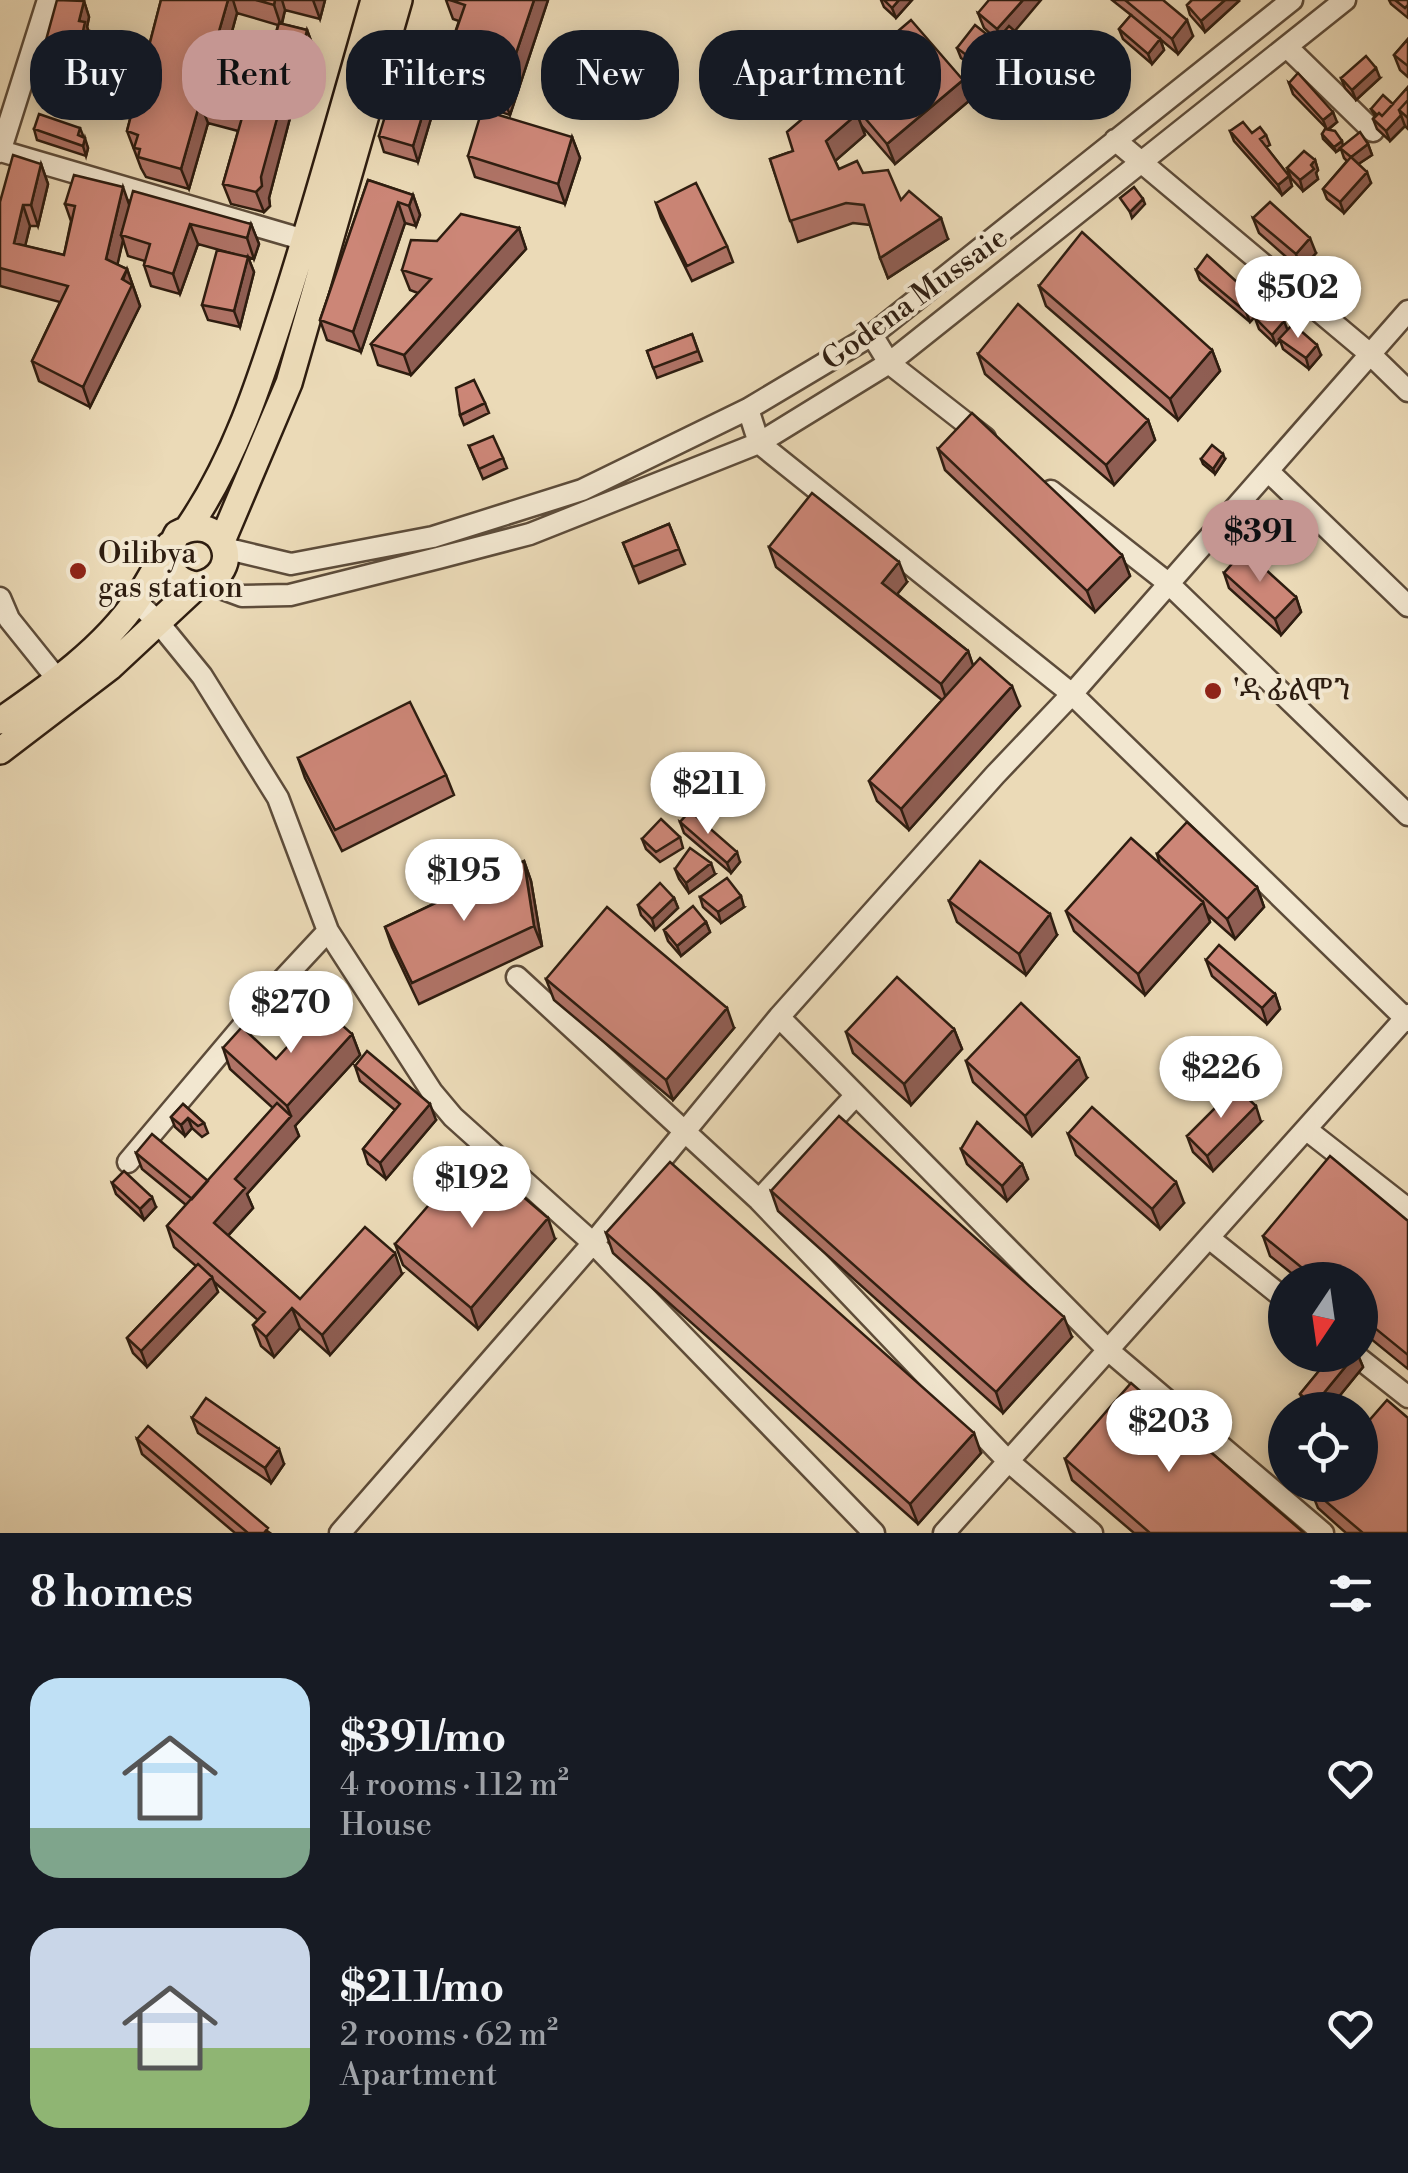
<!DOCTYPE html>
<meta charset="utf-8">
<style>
:root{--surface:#171b24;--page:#242831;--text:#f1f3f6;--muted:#9ea1a6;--accent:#c59692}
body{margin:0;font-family:"Libre Bodoni","Noto Serif Ethiopic",serif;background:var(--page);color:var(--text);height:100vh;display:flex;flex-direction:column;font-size:38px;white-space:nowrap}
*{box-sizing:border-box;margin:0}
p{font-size:32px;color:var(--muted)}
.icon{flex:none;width:55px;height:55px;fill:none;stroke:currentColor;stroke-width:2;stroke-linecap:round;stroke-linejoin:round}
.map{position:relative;height:1533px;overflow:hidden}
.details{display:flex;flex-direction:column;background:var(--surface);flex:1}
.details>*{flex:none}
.banner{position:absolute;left:30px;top:30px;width:1350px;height:90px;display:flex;gap:20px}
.needle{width:65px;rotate:193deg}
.tools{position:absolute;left:1268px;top:1262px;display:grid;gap:20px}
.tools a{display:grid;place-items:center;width:110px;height:110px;border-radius:50%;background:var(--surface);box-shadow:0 5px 25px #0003;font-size:50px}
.price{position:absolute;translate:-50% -85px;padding:0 22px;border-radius:35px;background:#fff;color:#222;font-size:32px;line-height:65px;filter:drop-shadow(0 2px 5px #0008)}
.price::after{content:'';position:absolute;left:50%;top:60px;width:30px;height:22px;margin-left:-15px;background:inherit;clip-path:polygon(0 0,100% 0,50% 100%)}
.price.active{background:var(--accent);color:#111}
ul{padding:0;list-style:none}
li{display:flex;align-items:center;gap:30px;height:250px;padding:0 30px}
li span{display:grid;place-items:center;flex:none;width:280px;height:200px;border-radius:30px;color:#555}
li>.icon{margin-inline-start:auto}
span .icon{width:120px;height:120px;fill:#fffc;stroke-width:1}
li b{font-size:42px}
h2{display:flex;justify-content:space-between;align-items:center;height:120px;padding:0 30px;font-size:42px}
.pill{padding:0 35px;border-radius:40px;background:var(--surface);box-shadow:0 5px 25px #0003;font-size:35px;line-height:90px}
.pill.active{background:var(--accent);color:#111}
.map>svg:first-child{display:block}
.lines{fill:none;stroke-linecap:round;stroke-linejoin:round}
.minor-casing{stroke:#5d4c3a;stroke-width:25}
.major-casing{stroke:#2e1d10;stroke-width:30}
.minor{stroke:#f2e7d0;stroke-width:20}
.major{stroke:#ebdab7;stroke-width:25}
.wall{fill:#af7366;stroke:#2e1d10;stroke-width:2.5}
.shaded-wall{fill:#8f5e53;stroke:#2e1d10;stroke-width:2.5}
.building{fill:#cc8677;stroke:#2e1d10;stroke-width:2.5}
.poi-dot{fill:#8f2418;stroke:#f2e7d0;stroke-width:4}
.labels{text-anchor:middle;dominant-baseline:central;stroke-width:8;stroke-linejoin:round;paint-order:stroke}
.street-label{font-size:30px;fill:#2e1d10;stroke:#f2e7d0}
.poi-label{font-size:30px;fill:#2e1d10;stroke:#f2e7d0;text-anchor:start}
</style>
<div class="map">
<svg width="1408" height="1533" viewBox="0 0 1408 1533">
<rect width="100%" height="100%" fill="#ebdab7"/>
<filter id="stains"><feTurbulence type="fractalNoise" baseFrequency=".002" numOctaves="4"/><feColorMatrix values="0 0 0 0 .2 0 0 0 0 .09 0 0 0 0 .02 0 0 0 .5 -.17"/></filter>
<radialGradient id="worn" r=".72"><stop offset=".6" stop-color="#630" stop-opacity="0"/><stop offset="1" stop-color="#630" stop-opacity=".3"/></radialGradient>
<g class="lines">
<g class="minor-casing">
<path id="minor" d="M1288,48l85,83
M1115,140l255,214 38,37
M1,151l314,92
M0,152l48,-152
M872,335l17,28 96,75
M748,409l11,34 313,251 336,327
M1268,471l140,135
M1051,491l117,92 240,232
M224,548l67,16 142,-27 149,-47 166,-81 124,-74 420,-335
M207,583l35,13 48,-1 148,-37 92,-24 229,-91 130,-80 456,-363
M0,598l9,21 49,61
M136,601l22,21 44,54 76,122 50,133 104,161 21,25 140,126 281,290
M517,977l242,223 248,260 85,73
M779,1017l329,333 215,183
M1307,1130l101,79
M128,1162l146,-173 54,-58
M759,1200l97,-105
M1209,1238l76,61
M1355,1355l53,42
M340,1533l253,-290 186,-226 216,-242 77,-81 336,-383
M944,1533l464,-518"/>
</g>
<g class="major-casing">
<path id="major" d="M188,528c47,-68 72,-147 97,-225 32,-100 60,-202 89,-303
M222,541l67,-158 110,-383
M0,721c49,-34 104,-72 138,-123 11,-17 21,-36 31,-53
M0,751l110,-84 88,-82c50,-11 25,-77 -21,-51l-10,20c3,19 12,29 31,31"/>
</g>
<use href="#minor" class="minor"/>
<use href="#major" class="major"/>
</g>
<path class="wall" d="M161,0h164l-5,19 -35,-9 -3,14 25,6 6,16 -12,50 -31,-8 -5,-15 13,-48 -41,-12 -17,63 64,17 7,21 -22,84 1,8 -6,6 -33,-8 -8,-20 15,-53 -30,-8 -19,66 -43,-12 -5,-9 -14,-37z
M446,0h102l-38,115 -61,-20 -8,-21 18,-53 -6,-2z
M881,0h31l-16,18 -12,-11z
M1112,0h51l30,36 -15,18 -18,-15 4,11 -12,14 -29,-25 -4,-10 12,-14z
M1192,0h46l1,1 -34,31 -15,-17 -3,-10z
M1389,0h19v18l-17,-14z
M84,1l5,16 -2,10 7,20 -3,13 -14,-3 -10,38 -24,-7 -6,-15z
M978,13l37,18 31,38 -31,36 -32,-27 -2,-6 -20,-14 -4,-10 38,-5 2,-3 -13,-12z
M1408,39v38l-8,-7 -6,-15z
M1341,78h39l-24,22 -11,-12z
M1289,83l48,39 -9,8 15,16 25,-2 4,11 -14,9 13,19 -27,30 -17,-14 -4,-10 24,-28 -3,-3 -3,-9 -5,3 -13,-13 -1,-5 5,-5 -34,-35z
M836,84l134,16 -75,64 -34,-39 4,10 -30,26 4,8 24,4 38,27 47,39 -60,39 -18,-53 -17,-2 -55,19 -28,-83 23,-8 46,-57z
M1408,87v42l-3,-3 -15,15 -13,-12 -4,-10 2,-3 -4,-7 22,-5z
M427,100l5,15 -14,47 -34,-10 -5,-16z
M80,128l8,20 -2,8 -49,-16 -3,-11z
M1230,131l36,4 4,10 -4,2 23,29 3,10 -10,9 -48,-54z
M572,137l8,21 -15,46 -90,-27 -7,-21z
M1315,160l3,10 -2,3 2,6 -15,12 -12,-13 -4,-10z
M41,164l7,20 -10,42h-8l-5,20 39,9 7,-34 -6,-17 64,1 122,19 8,20 -5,15 -6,-2 6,15 -14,55 -32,-7 -6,-15 32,-51 -36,-10 -18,50 -29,-8 -7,-21 1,-4 -17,-5 -5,-16 -6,25 10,4 13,37 -50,101 -51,-26 -7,-20 28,-59 -60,-16v-84z
M368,180l45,15 7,20 -4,11 -11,-3 -44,129 -34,-12 -7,-20z
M656,203l71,43 6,16 -41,19 -31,-63z
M1253,218l63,35 -15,17 -42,-37z
M519,228l7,21 -115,126 -33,-10 -7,-21 47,-51 -8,-3 -8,-20 35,-29z
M1196,270l61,30 4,10 -11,12 -50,-42z
M1039,286l173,64 8,21 -42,49 -132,-114z
M1255,318l32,12 34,25 -12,14 -26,-20 -3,-9 -4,5 -17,-16z
M692,334l10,27 -45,17 -10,-27z
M978,354l170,66 7,20 -41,45 -129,-111z
M485,403l4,10 -25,12 -4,-10z
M469,446l34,12 4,10 -24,11z
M938,449l184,106 8,21 -35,36 -150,-142z
M1201,459h24l-10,15 -12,-10z
M669,524l16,40 -46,19 -16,-40z
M769,547l138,35 -10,12 71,57 5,15 47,40 -111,124 -32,-29 -8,-20 73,-81 -166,-133z
M1224,573l72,24 5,15 -20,23 -52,-47z
M298,758l148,17 8,20 -112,56 -37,-73z
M680,822l60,40 -9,11 -47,-40z
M680,837l3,11 -23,14 -14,-13 -4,-10z
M1157,854l100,33 7,20 -29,32 -28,-25 3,8 -65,73 -71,-64 -8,-20 94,-46z
M524,861l7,20 11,65 -123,58 -27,-57 -7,-20z
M675,869l40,5 -26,19 -10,-14z
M700,897l44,10 -23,16 -18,-16z
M674,898l4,10 -23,22 -14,-15 -3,-10z
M949,901l108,34 -31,40 -69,-53z
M706,922l4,10 -29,24 -13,-15 -4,-11z
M1206,960l69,34 5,15 -13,15 -55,-48z
M546,979l188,49 -61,72 -119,-100z
M954,1029l8,20 -51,56 -58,-52 -7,-21z
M352,1034l8,21 -65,71 4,10 -52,58 6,14 -25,28 72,63 102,-25 -72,81 -30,-27 -26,29 -13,-11 -8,-21 5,-5 -45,-39 5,11 -71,75 -14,-14 -6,-15 69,-72 -22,-19 -7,-21 19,-21 -44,-36 -6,-16 72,28 65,-73 -43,-39 -7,-21 53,11z
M966,1061l121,17 -55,58 -59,-54z
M355,1066l81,54 -50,59 -18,-15 -5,-15 32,-39 -35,-29z
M183,1104l21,19 4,10 -6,4 -10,-9 -7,8 -10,-9 -4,-10z
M1261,1122l-48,49 -20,-19 -6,-16z
M1068,1134l116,69 -24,26 -84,-74z
M961,1149l61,15 6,15 -21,22 -40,-37z
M112,1183l44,24 -12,13 -28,-26z
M771,1191l301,146 -69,76 -225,-202z
M1408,1221v148l-48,-39v-50h-60l-30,-24 -7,-20z
M606,1233l375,220 -63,71 -305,-271z
M555,1239l-77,90 -75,-64 -8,-21z
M1325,1355h33l5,12 -35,43h-21l-7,-16 29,-35z
M192,1418l92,46 -13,19 -73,-50z
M137,1439l133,94h-35l-93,-79z
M1065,1459l239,74h-170l-62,-53z
M1310,1488l98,45h-62l-28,-25z"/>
<path class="shaded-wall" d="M228,0h5l4,13 -22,80 -8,-20z
M275,0h7l3,10 -4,16 -7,-21z
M313,0h12l-5,19z
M534,0h14l-38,115 -8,-20z
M899,0h13l-16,18 -4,-10z
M1023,0h18l-38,45 -6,-16z
M1225,0h13l1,1 -34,31 -4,-11z
M84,1l5,16 -2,10 7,20 -3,13 -12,-39z
M1187,20l6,16 -15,18 -6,-15z
M307,30l6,16 -12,50 -6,-16z
M1160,39l4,11 -12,14 -4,-10z
M72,41l5,16 -10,38 -6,-15z
M1040,53l6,16 -31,36 -6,-15z
M1376,68l4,10 -24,22 -4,-10z
M963,80l7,20 -75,64 -8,-20z
M284,93l7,21 -22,84 1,8 -6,6 -8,-20z
M427,100l5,15 -14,47 -5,-16z
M200,102l8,21 -19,66 -8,-20z
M1333,112l4,10 -10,8 -4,-10z
M857,114l8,21 -31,27 -8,-21z
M1401,115l4,11 -15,15 -4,-10z
M572,137l8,21 -15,46 -7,-20z
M85,138l3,10 -2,8 -3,-10z
M1342,141l1,5 -7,6 -2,-5z
M1368,144l4,11 -18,12 -3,-10z
M1315,160l3,10 -2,3 2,6 -15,12 -3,-11z
M41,164l7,20 -10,42 -7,-21z
M1367,172l4,11 -27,30 -4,-11z
M1289,176l3,10 -10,9 -4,-10z
M123,187l7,20 -9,28 2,5 -9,40 -8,-21z
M413,195l7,20 -4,11 -7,-20z
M1143,199l2,5 -13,14 -2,-6z
M398,202l7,21 -44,129 -8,-20z
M23,205l7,21 -9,37 -7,-20z
M941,218l7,21 -60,39 -8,-20z
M190,224l8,20 -18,50 -7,-20z
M251,224l8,20 -5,15 -7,-21z
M519,228l7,21 -115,126 -7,-20z
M1310,238l6,15 -15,17 -5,-16z
M248,257l6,15 -14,55 -6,-16z
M127,269l13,37 -50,101 -7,-20z
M1257,300l4,10 -11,12 -4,-10z
M1284,321l4,10 -12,14 -4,-10z
M1317,345l4,10 -12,14 -3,-11z
M1212,350l8,21 -42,49 -8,-21z
M1148,420l7,20 -41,45 -8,-20z
M1223,454l2,5 -10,15 -2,-5z
M1122,555l8,21 -35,36 -8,-21z
M899,562l8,20 -17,21 -8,-20z
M1296,597l5,15 -20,23 -6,-16z
M968,651l7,20 -27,33 -7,-20z
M1012,686l8,20 -111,124 -8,-21z
M737,852l3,10 -9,11 -4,-10z
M524,861l7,20 11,65 -8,-20z
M711,863l4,11 -26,19 -3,-10z
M1257,887l7,20 -29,32 -8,-20z
M741,896l3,11 -23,16 -3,-11z
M674,898l4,10 -23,22 -3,-11z
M1203,902l7,20 -65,73 -7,-21z
M1050,914l7,21 -31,40 -7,-21z
M706,922l4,10 -29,24 -4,-10z
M1275,994l5,15 -13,15 -5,-16z
M727,1008l7,20 -61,72 -7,-20z
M954,1029l8,20 -51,56 -7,-21z
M352,1034l8,21 -65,71 4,10 -52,58 6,14 -32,35 -7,-20 21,-44 56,-63 -4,-10z
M1079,1058l8,20 -55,58 -7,-20z
M430,1104l6,16 -50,59 -6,-16z
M1256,1106l5,16 -48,49 -6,-15z
M188,1118l4,10 -7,8 -4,-11z
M1022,1164l6,15 -21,22 -5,-15z
M1176,1182l8,21 -24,26 -8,-20z
M152,1197l4,10 -12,13 -4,-11z
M548,1218l7,21 -77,90 -7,-21z
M395,1253l7,21 -72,81 -8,-20z
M212,1277l6,15 -71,75 -6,-16z
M292,1308l8,20 -26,29 -8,-20z
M1064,1317l8,20 -69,76 -7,-21z
M1355,1355h3l5,12 -35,43h-13l-1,-5z
M974,1433l7,20 -63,71 -8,-20z
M279,1449l5,15 -13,19 -6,-15z"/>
<path class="building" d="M57,0l27,1 -5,20 6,1 -2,9h6l-3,13 -14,-3 -11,39 -24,-7z
M161,0h67l-21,73 77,20 -23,84 1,9 -6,6 -33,-8 20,-70 -43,-12 -19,67 -43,-12 2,-8 -6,-1 4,-13 -11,-4z
M256,0h19l-1,5z
M450,0h84l-32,95 -61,-21 24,-69z
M884,0h15l-7,8z
M989,0h34l-26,29 -19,-16z
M1125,0h38l24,20 -15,19z
M1192,0h33l-24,21 -14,-16z
M1395,0h13v5l-3,3z
M1131,15l29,24 -12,15 -29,-25z
M911,20l52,60 -76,64 -51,-60z
M279,23l28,7 -12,50 -30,-7z
M975,25l19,15 -17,23 -20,-15z
M1009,26l31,27 -31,37 -32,-27z
M1408,39v27l-14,-11z
M1366,56l10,12 -24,22 -11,-12z
M1298,73l35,39 -10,8 -34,-37z
M1408,87v13l-9,10 2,5 -15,16 -13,-12 6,-6 3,3z
M393,90l34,10 -14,46 -34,-10z
M836,90l21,24 -31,27 13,28 18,-8 6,12 25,-3 13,30 8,-9 32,27 -61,40 -16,-53 -18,-2 -56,18 -20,-62 23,-8 -6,-19z
M1383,95l10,9 -11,12 -3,-3 -2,2 -6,-6z
M1408,100v18l-9,-8z
M482,110l90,27 -14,47 -90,-28z
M39,114l41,14 -2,7 7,3 -2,8 -49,-17z
M1243,122l9,11 8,-6 6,8 -6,4 29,37 -11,9 -48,-54z
M1325,129l10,2 7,10 -8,6 -12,-13z
M1360,132l8,12 -17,13 16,15 -27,30 -17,-13 28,-32 -11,-9z
M1304,151l11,9 -4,5 3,4 -14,11 -13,-12z
M13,155l28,9 -10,41h-8l-9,38 50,12 11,-49 -10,-2 9,-29 49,12 -17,72 21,10 -5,10 10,6 -49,102 -51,-26 36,-75 -68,-18v-66z
M368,180l45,15 -4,11 -11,-4 -45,130 -33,-12z
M696,183l31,63 -40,20 -31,-63z
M1134,187l9,12 -13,13 -10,-14z
M133,191l118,33 -4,14 -57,-14 -17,50 -29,-9 6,-21 -29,-9z
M1270,202l40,36 -14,16 -43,-36z
M461,214l58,14 -115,127 -33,-11 60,-65 -29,-9 9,-30 26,1z
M1082,232l130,118 -42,49 -131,-113z
M217,250l31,7 -14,54 -32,-6z
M1207,255l50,45 -11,12 -50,-42z
M1018,304l130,116 -42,45 -128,-111z
M1265,305l19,16 -12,14 -17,-17z
M1293,324l24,21 -11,13 -27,-19z
M692,334l6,17 -45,17 -6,-17z
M474,380l11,23 -25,12 -4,-27z
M972,413l150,142 -35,36 -149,-142z
M493,436l10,22 -24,11 -10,-23z
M1212,445l11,9 -10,15 -12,-10z
M812,493l87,69 -17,21 86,68 -27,33 -172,-137z
M669,524l10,25 -46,18 -10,-24z
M1244,550l52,47 -21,22 -51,-46z
M980,658l32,28 -111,123 -32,-28z
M410,702l36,73 -111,55 -37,-72z
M690,811l47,41 -10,11 -47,-41z
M661,819l19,18 -24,15 -14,-13z
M1187,822l70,65 -30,32 -70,-65z
M1131,838l72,64 -65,72 -72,-63z
M690,848l21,15 -25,20 -11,-14z
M524,861l10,65 -122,57 -27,-56z
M980,861l70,53 -31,40 -70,-53z
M727,878l14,18 -23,16 -18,-15z
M660,883l14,15 -22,21 -14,-14z
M693,906l13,16 -29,24 -13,-16z
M607,907l120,101 -61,72 -120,-101z
M1219,945l56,49 -13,14 -56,-48z
M897,977l57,52 -50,55 -58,-52z
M1021,1003l58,55 -54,58 -59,-55z
M323,1008l29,26 -65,72 -64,-58 19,-21 34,32z
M367,1051l63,53 -50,59 -17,-14 37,-45 -45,-38z
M1236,1087l20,19 -49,50 -20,-20z
M277,1103l14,13 -56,63 10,9 -31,35 86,76 65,-72 30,26 -73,82 -30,-27 -26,29 -13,-12 12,-13 -98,-86z
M183,1104l21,19 -6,3 -10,-8 -7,7 -10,-8z
M1092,1107l84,75 -24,27 -84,-75z
M839,1116l225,201 -68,75 -225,-201z
M977,1122l45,42 -20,22 -41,-37z
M152,1134l56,47 -16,18 -56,-46z
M473,1154l75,64 -77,90 -76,-64z
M1330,1156l78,65v134l-48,-39v-36h-43l-54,-44z
M670,1162l304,271 -64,71 -304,-271z
M124,1171l28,26 -12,12 -28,-26z
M198,1264l14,13 -71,74 -14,-13z
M1332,1355h23l-41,50 -14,-11z
M1131,1383l173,150h-154l-85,-74z
M206,1398l73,51 -14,19 -73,-50z
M1387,1400l21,18v115h-45l-53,-45 3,-3h47v-54z
M148,1426l120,102 -4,5h-16l-111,-94z"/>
<g class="poi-dot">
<circle cx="78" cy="571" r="10"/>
<circle cx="1213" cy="691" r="10"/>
</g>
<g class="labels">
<g class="street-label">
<text transform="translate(915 299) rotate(-36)">Godena Mussaie</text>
</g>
<g class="poi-label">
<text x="98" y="554">Oilibya<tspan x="98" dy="34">gas station</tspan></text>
<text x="1233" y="691">'ዳ ፊልሞን</text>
</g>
</g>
<rect width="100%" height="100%" filter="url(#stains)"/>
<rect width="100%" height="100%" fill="url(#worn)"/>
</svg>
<div class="tools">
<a><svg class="needle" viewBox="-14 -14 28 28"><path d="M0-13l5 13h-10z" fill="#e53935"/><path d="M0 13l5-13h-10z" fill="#9ea1a6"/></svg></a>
<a><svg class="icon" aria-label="locate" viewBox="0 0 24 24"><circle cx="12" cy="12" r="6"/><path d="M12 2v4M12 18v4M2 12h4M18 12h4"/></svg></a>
</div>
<b class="price" style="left:1298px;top:341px">$502</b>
<b class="price active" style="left:1260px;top:585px">$391</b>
<b class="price" style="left:708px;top:837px">$211</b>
<b class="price" style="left:464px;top:924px">$195</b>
<b class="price" style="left:291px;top:1056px">$270</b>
<b class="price" style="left:1221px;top:1121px">$226</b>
<b class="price" style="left:472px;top:1231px">$192</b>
<b class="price" style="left:1169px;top:1475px">$203</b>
<div class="banner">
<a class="pill">Buy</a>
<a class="pill active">Rent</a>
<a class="pill">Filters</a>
<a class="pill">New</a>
<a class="pill">Apartment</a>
<a class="pill">House</a>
</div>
</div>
<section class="details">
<h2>8 homes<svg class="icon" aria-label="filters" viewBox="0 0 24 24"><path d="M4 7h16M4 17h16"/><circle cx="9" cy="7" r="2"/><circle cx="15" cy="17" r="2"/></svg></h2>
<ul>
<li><span style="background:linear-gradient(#bfe0f5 75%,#7fa58c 0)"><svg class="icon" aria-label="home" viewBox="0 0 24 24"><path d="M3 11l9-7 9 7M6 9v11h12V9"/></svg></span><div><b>$391/mo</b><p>4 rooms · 112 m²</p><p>House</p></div><svg class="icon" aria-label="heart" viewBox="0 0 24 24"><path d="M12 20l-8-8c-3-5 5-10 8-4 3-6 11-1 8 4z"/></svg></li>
<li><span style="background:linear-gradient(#c9d6e8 60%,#8fb573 0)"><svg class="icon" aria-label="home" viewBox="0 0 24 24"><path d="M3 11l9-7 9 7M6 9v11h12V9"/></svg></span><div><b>$211/mo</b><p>2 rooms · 62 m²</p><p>Apartment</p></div><svg class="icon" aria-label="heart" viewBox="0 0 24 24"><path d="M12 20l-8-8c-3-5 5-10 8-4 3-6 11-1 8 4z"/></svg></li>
</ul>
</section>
